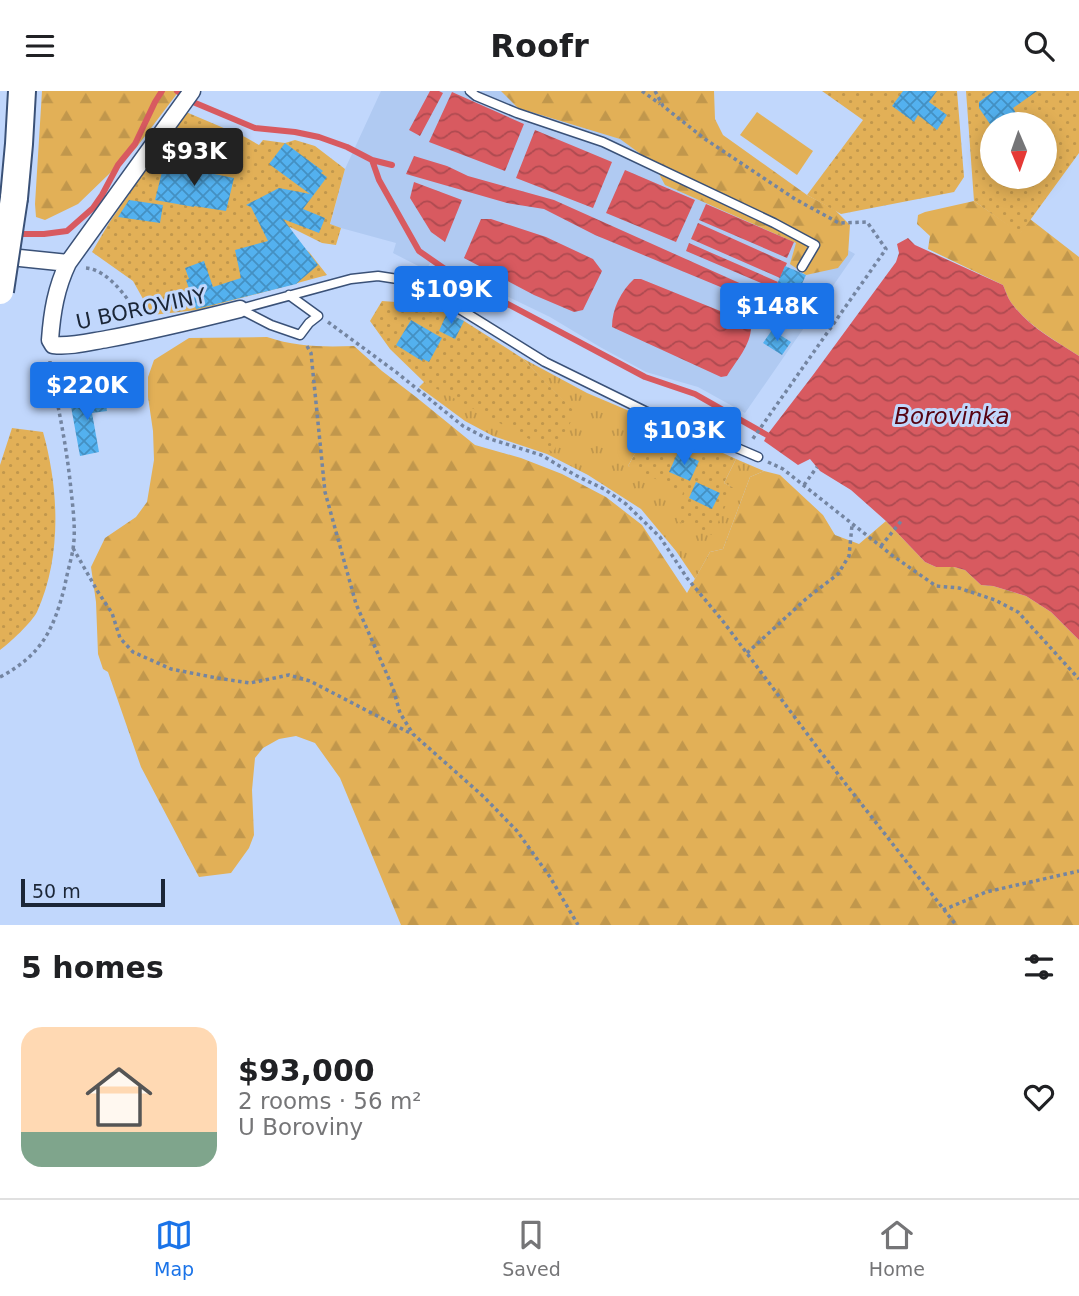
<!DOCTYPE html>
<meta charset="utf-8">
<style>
:root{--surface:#fff;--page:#f2f2f2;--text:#202124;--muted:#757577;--line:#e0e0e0;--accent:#1a73e8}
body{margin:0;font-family:"DejaVu Sans",sans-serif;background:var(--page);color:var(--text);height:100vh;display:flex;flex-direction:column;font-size:26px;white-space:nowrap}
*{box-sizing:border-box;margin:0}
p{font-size:23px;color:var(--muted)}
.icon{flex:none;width:38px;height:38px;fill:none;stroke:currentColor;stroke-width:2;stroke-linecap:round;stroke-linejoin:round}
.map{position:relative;height:834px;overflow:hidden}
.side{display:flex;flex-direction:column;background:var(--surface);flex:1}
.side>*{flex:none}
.needle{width:46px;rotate:178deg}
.fabs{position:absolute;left:980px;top:21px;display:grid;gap:14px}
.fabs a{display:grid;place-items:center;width:77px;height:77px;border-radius:50%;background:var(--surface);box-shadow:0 4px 18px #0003;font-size:35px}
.scale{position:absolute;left:21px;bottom:18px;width:144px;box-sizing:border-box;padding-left:7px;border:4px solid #1b2637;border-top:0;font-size:19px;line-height:24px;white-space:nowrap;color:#1b2637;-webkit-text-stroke:5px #c1d7fc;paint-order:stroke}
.price{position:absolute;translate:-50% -60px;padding:0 16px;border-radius:7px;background:var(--accent);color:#fff;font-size:23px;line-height:46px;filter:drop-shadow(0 2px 4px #0008)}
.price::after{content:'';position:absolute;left:50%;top:42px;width:21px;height:16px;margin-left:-10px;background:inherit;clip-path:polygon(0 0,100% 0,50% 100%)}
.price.active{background:#222;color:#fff}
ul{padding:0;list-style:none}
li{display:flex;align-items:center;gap:21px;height:175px;padding:0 21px}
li+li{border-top:2px solid var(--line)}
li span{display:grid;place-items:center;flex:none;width:196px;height:140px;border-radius:21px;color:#555}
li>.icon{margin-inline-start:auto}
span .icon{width:84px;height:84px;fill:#fffc;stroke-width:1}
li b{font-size:30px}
h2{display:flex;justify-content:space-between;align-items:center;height:84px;padding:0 21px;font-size:30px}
header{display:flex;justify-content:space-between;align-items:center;height:91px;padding:0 21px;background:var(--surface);font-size:32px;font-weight:700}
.dock{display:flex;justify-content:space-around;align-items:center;height:98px;border-top:2px solid var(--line);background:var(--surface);font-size:19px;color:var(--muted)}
.dock a{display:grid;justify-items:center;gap:4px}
.dock .active{color:var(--accent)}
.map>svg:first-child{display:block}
.built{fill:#b0caf2}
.grass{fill:url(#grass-tufts)}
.forest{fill:url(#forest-firs)}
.park{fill:url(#park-dots);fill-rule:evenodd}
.pitch{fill:#e2b057}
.water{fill:url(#water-waves)}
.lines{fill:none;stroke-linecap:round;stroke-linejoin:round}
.stream{stroke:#d85a60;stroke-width:6}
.building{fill:url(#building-cross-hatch)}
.service-casing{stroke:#3a5177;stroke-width:11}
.minor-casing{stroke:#3a5177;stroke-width:19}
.trunk-casing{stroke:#3a5177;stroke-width:30}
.path{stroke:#7485a1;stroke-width:3.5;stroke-dasharray:3.5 3.5;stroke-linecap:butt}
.service{stroke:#fff;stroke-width:8}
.minor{stroke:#fff;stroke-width:16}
.trunk{stroke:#fff;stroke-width:26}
.trunk-bridge-casing{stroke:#3a5177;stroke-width:30;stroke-linecap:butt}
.trunk-bridge{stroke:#fff;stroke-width:26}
.labels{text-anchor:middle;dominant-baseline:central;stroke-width:6;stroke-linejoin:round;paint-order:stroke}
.street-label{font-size:21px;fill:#1b2637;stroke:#c1d7fc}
.water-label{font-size:23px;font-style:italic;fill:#560311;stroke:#c1d7fc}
</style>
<header><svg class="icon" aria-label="menu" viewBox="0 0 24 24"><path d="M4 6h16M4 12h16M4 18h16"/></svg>Roofr<svg class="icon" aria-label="search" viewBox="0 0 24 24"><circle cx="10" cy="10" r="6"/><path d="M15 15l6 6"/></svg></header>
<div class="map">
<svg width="1079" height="834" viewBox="0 0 1079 834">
<defs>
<pattern id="grass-tufts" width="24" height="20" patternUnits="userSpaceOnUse" patternTransform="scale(1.75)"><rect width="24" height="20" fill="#e2b057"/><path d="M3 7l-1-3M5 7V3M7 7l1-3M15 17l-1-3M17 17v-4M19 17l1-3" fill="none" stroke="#c1974c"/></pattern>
<pattern id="forest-firs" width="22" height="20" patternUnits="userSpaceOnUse" patternTransform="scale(1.75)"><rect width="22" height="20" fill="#e2b057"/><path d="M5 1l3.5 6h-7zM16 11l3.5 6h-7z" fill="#c1974c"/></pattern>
<pattern id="park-dots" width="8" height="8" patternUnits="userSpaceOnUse" patternTransform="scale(1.75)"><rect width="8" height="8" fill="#e2b057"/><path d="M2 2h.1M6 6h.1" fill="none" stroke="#c1974c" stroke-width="1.8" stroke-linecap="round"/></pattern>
<pattern id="water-waves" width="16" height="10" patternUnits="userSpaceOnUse" patternTransform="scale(1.75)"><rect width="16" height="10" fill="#d85a60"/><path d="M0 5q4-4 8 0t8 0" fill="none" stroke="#ae4a50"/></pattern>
<pattern id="building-cross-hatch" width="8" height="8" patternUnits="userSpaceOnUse" patternTransform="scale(1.75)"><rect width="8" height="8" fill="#53b1ef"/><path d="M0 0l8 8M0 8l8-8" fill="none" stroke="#4490c2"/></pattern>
</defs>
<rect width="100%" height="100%" fill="#c1d7fc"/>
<path class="built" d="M381,0h178l63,30 233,133 -110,159 -47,-26 -52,-15 -46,-25 -50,-30 -118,-57 -6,10 -33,-17 3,-10 -66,-18 15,-56z"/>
<path class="grass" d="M522,267l65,35 66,28 -25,45 105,22 -9,-5 12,-24 28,12 -14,6 -27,72 -13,3 -15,27 -19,-28 -35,-42 -53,-34 -41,-21 -54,-18 -28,-15 -46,-34 5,-5 151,31z"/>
<path class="forest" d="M42,0h137l-43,57 -58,56 -33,16 -9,-3 -1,-13z
M501,0h213l1,28 8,16 84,60 28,15 15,15 -2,30 -10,13 -32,7 -16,-11 6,-21 -131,-58 -12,-22 -33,-24 -102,-31z
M974,110l46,32 10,-14 49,38v99c-23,-15 -49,-29 -66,-51 -5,-6 -7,-13 -10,-20l-75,-36 2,-13 -13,-12 1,-9 7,-3z
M267,246c29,10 57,10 87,9l28,25 34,26 59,48 46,13 41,16 44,23 36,28 45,68 23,-41 13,-3 27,-72 14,-6 16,4 43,40 12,20 24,9 27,-23 39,41 11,5h18l11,3 16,15 12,1 33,10 25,16 28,28v285h-678l-61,-147 -25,-35 -19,-7 -17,3 -16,9 -8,10 -3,32 2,45 -5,13 -18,25 -32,4 -58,-110 -33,-95 -5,-3 -5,-15 -2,-52 -5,-35 14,-29 31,-21 11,-15 7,-42 -1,-29 -5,-34v-20l6,-17 35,-22z"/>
<path class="park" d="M822,0h135l7,86 -10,15 -113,22 -34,-19 56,-75z
M966,0h113v62l-59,81 -46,-33zM992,33h53v53h-53z
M186,21l59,25 14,8 4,-5 22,3 10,-3 20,6 30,23 -15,55 11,4 -5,17 -14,-2 -32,-16 -6,7 25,18 18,23 -130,35 -45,5 -19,-34 -41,-29 17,-29z
M382,210l42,3 40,17 58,37 54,55 -23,39 -129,-70 -34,-33 -20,-28z
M653,330l83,38 -12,24 10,5 -22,47 -35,-14 6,-29 -55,-26z
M12,337l31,4c16,57 19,125 -6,180 -5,10 -27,31 -37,38v-185z"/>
<path class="pitch" d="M757,21l56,39 -16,24 -57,-40z"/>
<path class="water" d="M430,0h9l4,2 -23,43 -11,-6z
M452,1l72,32 -19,47 -76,-29z
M535,39l77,32 -19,46 -77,-30z
M414,65l33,10 21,10 86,24 210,94h8l-4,10 1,2v1l-174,-72 -51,-26 -37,-6 -101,-29z
M625,79l70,30 -19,42 -70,-29z
M414,91l48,18 -17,42 -14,-10 -21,-34z
M706,113l88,38 -7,16 -88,-38z
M481,128h10l55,18 47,22 9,12 -19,39 -9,2 -40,-17 -70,-37z
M698,132l89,40 -7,15 -89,-39z
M908,147l7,7 88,40c3,7 5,14 10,20 17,23 43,36 66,51v284l-28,-28 -25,-16 -33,-10 -12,-1 -16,-15 -11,-3h-18l-11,-5 -39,-41 -35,-31 -31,-19 -10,-12 -12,6 -34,-24 3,-6 46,-60 83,-113 3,-9 -2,-9z
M689,152l89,39 -3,7 -89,-38z
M634,188h7l104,42 6,6c0,18 -15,34 -24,49l-6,1 -109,-50c0,-18 9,-36 22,-48z"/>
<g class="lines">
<path class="stream" d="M177,0l16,11 62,26 40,4 24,5 28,10 25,13 20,5
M372,69l7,20 40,71 36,25 190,101 50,17 72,41
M16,143h28l23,-3 26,-23 9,-13 16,-30 17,-21 20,-42 7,-11"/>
</g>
<path class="building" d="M903,0h34l-8,11 18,13 -10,15 -19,-15 -4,7 -22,-16z
M994,0h43l-24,17 4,7 -13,9h-14l-11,-16v-6z
M285,52l38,28 -2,2 6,4 -24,32 22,9 -6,15 -36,-14 35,46 -22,19 -100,25 -10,-29 3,-1 -4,-11 19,-7 9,26 28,-9 -6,-28 33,-9 -17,-34 -5,-2 33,-17 31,6 -41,-30z
M164,73l70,14 -8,33 -32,-5v1l-39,-7z
M129,109l34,5 -3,18 -42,-6z
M785,175l21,9 -18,39 -20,-9z
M447,222l17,8 -9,18 -16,-8z
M411,229l31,18 -13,24 -6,-3 -1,2 -26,-16z
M772,239l19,12 -9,13 -19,-12z
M104,303l3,17 -15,2 7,39 -19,4 -10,-55z
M678,361l21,9 -9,20 -21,-9z
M696,391l24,11 -8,16 -23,-11z"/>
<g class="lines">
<g class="service-casing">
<path id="service" d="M470,0l6,5 41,17 86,29 171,81 41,22 -13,22
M240,218l111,-30 27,-3 26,4 33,15 108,67 100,49 71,28 42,18
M240,218l31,16 29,10 9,-12 9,-7 -29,-21"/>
</g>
<g class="minor-casing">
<path id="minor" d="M192,0l-124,172c-12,25 -16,49 -18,77l3,5c18,2 36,-3 54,-6 44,-8 89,-19 133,-30
M0,165l68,7"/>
</g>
<g class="trunk-casing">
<path id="trunk" d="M14,107l5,-54 3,-53"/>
</g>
<path class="path" d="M642,0l18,13
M655,0l8,15 42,33 90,60 44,24 28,-1 19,27 -134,191
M86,177c22,2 41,29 52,47
M328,231l68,50 67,54 21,11 57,18 34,20 29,14 22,15 34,33 27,41 35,42 98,131 136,174
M307,255l4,7 14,139 31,112 37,84 7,25 13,21 71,63 33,34 33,46 28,48
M768,371l15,7 110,87 43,30 23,2 36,12 23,12 61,67
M804,394l13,-18
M881,455l21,-26
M73,457l25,44 14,21 8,25 13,14 38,17 46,9 33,5 39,-8 21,6 100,52
M747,562l60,-55 31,-24 11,-18 3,-31
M0,586c42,-22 54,-48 65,-92 2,-12 6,-24 8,-36 3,-19 0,-40 -2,-59 -4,-41 -12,-81 -21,-121v-8
M943,819l43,-18 93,-21"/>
<use href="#service" class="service"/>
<use href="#minor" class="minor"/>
<use href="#trunk" class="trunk"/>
<g class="trunk-bridge-casing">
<path id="trunk-bridge" d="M0,200l14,-93"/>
</g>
<use href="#trunk-bridge" class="trunk-bridge"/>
</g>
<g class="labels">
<g class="street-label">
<text transform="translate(141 218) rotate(-12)">U BOROVINY</text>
</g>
<g class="water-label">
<text x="952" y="325">Borovinka</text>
</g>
</g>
</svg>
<div class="fabs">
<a><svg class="needle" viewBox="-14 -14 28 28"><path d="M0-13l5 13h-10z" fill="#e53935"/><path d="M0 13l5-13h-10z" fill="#757577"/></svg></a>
</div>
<div class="scale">50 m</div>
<b class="price active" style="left:194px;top:97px">$93K</b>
<b class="price" style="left:451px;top:235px">$109K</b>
<b class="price" style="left:777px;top:252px">$148K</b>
<b class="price" style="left:87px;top:331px">$220K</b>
<b class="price" style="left:684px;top:376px">$103K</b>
</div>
<section class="side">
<h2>5 homes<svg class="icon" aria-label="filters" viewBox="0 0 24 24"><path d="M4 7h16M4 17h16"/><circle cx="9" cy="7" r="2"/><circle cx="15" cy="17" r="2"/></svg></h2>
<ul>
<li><span style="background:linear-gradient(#ffd9b3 75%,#7fa58c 0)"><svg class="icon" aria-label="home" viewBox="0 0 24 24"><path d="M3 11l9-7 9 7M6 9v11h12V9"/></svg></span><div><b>$93,000</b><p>2 rooms · 56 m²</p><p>U Boroviny</p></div><svg class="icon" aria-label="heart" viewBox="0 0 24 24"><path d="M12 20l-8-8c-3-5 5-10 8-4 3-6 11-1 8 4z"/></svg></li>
</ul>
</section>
<nav class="dock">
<a class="active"><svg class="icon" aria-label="map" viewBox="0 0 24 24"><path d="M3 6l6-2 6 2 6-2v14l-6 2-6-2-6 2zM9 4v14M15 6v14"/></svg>Map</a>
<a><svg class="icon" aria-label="saved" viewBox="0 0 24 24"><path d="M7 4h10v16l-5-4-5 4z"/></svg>Saved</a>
<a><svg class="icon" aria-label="home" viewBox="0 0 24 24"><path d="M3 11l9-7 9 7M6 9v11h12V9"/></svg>Home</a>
</nav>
